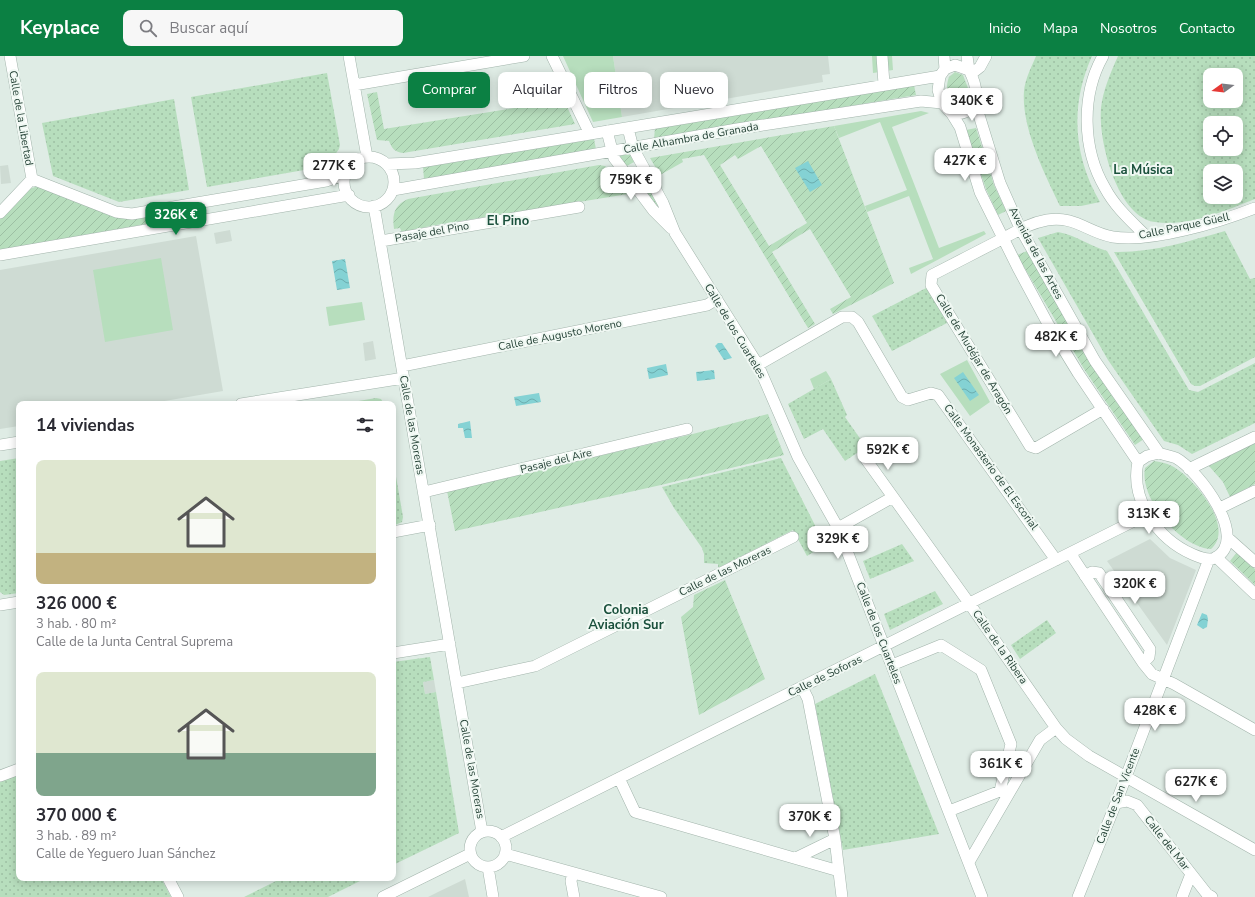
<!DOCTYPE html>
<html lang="es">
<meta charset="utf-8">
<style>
:root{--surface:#fff;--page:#f7f7f7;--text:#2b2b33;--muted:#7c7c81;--accent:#0b8043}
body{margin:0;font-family:"Nunito Sans",sans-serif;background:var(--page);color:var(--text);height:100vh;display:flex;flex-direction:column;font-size:15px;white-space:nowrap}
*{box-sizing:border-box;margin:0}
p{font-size:13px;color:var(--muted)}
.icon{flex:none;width:22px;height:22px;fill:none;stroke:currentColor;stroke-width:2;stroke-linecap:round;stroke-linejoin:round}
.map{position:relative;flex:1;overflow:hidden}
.details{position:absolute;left:16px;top:345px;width:380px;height:480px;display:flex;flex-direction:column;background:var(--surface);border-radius:8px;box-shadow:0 2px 10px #0003}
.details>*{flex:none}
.banner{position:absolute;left:408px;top:16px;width:380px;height:36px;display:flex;gap:8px}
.needle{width:26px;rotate:255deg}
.buttons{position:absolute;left:1203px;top:12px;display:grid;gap:8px}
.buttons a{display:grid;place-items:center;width:40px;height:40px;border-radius:8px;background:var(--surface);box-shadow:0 2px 10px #0003;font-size:20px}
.price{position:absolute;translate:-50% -34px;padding:0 9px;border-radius:8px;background:#fff;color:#222;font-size:13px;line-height:26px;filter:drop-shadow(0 1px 2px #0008)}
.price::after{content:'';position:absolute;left:50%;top:24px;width:12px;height:9px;margin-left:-6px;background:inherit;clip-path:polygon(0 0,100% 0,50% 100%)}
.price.current{background:var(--accent);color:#fff}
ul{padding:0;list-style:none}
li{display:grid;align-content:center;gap:8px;height:212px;padding:0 20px}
li span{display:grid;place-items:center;height:124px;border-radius:8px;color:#555}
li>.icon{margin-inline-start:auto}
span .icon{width:72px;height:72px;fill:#fffc;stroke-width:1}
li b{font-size:17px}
h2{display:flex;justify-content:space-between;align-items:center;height:48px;padding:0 20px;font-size:17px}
.chip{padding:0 14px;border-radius:8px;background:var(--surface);box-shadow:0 2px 10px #0003;font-size:14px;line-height:36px}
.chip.current{background:var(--accent);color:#fff}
header{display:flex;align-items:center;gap:24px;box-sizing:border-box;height:56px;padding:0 20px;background:var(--accent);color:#fff}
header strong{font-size:19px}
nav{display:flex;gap:22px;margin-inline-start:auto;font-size:14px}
.search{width:280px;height:36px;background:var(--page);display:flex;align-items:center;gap:10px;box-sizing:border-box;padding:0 14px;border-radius:8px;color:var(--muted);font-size:15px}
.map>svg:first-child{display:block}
.built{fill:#cedbd3}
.grass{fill:url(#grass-dots);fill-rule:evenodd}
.park{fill:#b7debd}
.garden{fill:url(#garden-furrows);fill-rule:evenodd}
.water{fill:url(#water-waves)}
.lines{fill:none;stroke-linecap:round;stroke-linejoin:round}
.minor-casing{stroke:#a2b4ab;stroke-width:12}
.minor{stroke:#fff;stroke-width:11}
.labels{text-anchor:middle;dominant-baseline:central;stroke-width:4;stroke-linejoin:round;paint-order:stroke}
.street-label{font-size:11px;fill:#1f3d31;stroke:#f0f8f3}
.quarter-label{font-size:13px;font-weight:bold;fill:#1a503c;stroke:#f0f8f3}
</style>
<header>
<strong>Keyplace</strong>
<div class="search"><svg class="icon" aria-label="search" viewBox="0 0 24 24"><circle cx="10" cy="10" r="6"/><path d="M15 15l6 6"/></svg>Buscar aquí</div>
<nav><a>Inicio</a><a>Mapa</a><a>Nosotros</a><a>Contacto</a></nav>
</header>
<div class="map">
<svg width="1255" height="841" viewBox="0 0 1255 841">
<defs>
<pattern id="grass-dots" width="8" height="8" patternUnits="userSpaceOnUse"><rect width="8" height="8" fill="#b7debd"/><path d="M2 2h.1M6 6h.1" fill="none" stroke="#9dbfa3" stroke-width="1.8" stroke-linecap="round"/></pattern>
<pattern id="garden-furrows" width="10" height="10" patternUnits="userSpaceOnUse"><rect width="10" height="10" fill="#b7debd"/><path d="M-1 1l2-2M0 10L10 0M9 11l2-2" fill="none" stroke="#9dbfa3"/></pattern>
<pattern id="water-waves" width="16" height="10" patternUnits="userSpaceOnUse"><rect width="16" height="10" fill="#84d2d4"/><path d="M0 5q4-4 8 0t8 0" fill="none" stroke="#6bacad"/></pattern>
</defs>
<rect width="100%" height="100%" fill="#dfece5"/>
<path class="built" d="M613,0h215l2,18 -8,1 1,7 -201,35z
M8,109l3,18 -10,1 -1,-18z
M230,174l2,11 -16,3 -2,-11z
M196,180l27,155 -76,13h-128v22l-19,3v-159z
M373,285l3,18 -11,2 -2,-18z
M1150,483l20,19 26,12 -29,75 -60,-84z
M434,624l2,12 -11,2 -2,-12z
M465,823l4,18h-41l10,-5z"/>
<path class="grass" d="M1036,0h56c-22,49 -19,100 8,146l-19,4h-21c-15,-31 -39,-79 -36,-115 1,-12 8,-25 12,-35z
M1118,0h137v143c-31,12 -66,28 -100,23 -38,-5 -57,-82 -54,-114 2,-18 10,-36 17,-52zM1210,19h26v26h-26zM1210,67h26v26h-26zM1210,115h26v26h-26z
M327,17l13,72 -1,4 -12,17 -120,21 -16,-90z
M174,43l15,91 -70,12 -66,-26 -11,-53z
M1225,175l25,48 5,-1v79l-55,29h-5l-4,-2 -77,-132c38,1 75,-11 111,-21z
M1058,176c18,3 31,14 49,19l82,139 9,2 57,-29v60l-63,31 -14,-9 -14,-4 -56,-81 -70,-122z
M928,231l19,36 -55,28 -20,-35z
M831,323l16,36 -2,2 21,30 -21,14 -22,-32 -19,10 -16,-35z
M376,342l5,1 3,5h-43z
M19,402v135l-15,2 -4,-3v-131z
M781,402l44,87 -18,11 -14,-26 -73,37h-2v-3l-14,-1v-9l-2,-6 -28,-40 -12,-21z
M393,403l10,58 -1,5 -9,4z
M902,488l12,17 -44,18 -7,-18z
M935,535l8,13 -53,26 -6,-16z
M1047,564l9,13 -36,26 -9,-14z
M430,601l4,23 -11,2 2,12 11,-2 23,141 -66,32v-203z
M875,618l64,160 -96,16 -28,-146z
M19,718v104h142l10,19h-171v-116z
M282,822h84l-38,19h-84z"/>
<path class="park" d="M563,0h50l9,61 -29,5z
M872,0h20l1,14 -20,3z
M921,55l8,2 -37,14 47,121 45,-17 2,3 -75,40 -2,-6 24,-9 -24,-63 -42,16 -2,-6 42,-16 -27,-68 -41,16 -5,-12z
M161,202l12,72 -68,12 -12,-72z
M362,246l3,18 -36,6 -3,-19z
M967,304l23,42 -20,14 -30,-42z
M826,315l5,8 -17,10 -4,-10z"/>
<path class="garden" d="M955,16l8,3 5,13 -2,13 -7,6c-13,-1 -14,-20 -10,-30z
M914,29l2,10 -262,44 1,-11z
M377,36l7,37 180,-29 11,24 -172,29c-8,-1 -11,-4 -14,-12l-12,-1 -10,-46z
M834,70l60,157 -61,31 -3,-5 21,-12 -41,-68 -38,23 43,72 -7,4 -104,-173 -22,4 1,3 -23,13 -10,-17zM761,90l46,77 -38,23 -49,-81 15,-10 3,4z
M976,72l18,57 12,26 -8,4 -12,-26 -20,-59z
M594,83l2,10 -172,30 -1,-12z
M628,98l3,1 3,7 -9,5 -6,-11z
M599,109l6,1 4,3 19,25 -198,32 -28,7 -2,-5 -6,1c-2,-14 0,-24 14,-30z
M639,113l21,38 -2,1 -28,-35z
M35,131h5l69,27 86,-6 2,7 -197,35v-32l29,-29z
M1027,195l117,188 -9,6 -51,-76 -67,-114z
M768,358l16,41 -123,30 -206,46 -8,-40 242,-56z
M1255,387v41l-25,13 -7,-15 -14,-16z
M1154,405c6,1 12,2 18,5 21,11 64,61 39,83 -30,-1 -72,-50 -66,-81z
M1237,496l18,17v16l-25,-24z
M725,524l40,99 -66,36 -18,-98 12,-10 1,-12z"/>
<path class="water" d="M808,105l14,24 -12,7 -15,-24z
M345,203l5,29 -13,2 -5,-29z
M718,287h4l10,15 -8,2 -9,-14z
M666,308l2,11 -19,4 -2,-11z
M714,314l1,9 -18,2 -1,-9z
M963,316l16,23 -9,6 -16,-23z
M539,337l2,9 -25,4 -2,-9z
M470,365l2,17h-7l-2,-10h-5v-4z
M1202,557l5,2 1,4 -1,8 -4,2 -6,-4z"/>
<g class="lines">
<g class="minor-casing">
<path id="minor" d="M10,0l22,123
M349,0l18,101
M552,0l38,78
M882,0l2,28
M944,0l1,13
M967,0l2,14
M1103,0c-22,39 -21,93 2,132 10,19 26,33 41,48
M971,18l9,-7 6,-11
M354,29l170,-29
M975,46l25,81 20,45 75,133 64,92
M952,58c30,1 27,-25 17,-44l-14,-5 -10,4 -5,7 -2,14 4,13 10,11 8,13 20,65 39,78 29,54 30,49 60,89
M628,72l5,20 30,55 12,30 83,132 40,92 40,71 144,369
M607,75l7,27 39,52 18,18
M344 126a25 25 0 1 1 50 0a25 25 0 1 1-50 0Z
M387,108l28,-1 525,-87
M393,134l344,-61 184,-28 21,2
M374,150l108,626
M0,157l32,-34 84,33 16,2 194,-33 20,-7
M381,185l198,-34
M0,199l349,-60
M758,309l84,-48h10l6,5 44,75 6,3 23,-7 7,2 118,165
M402,310l305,-61 10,-6
M241,348l163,-26
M1103,353l-67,39 -6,-2 -99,-161 1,-10c23,-12 47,-24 70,-36 15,-8 28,-16 45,-19 27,-5 42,13 66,17 39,6 106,-15 142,-29
M0,389l19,-3
M1159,397c5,2 12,3 17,5 22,12 75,81 39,100 -7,3 -16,-1 -23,-4 -34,-15 -62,-54 -54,-92l9,-6z
M865,402l28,39
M1189,413l66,-32
M424,436l263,-63
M1220,452l35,-17
M838,472l55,-31 76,106 87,125 10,11 23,17 166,94
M393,476l37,-7
M1228,482l27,24
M1070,497l73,110 9,11 22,10 81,46
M1216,501l39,37
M1085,520l7,-4 7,1 51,76 -1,8 -6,6
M0,549l19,-3
M393,597l57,-9
M892,609l49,-20 40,25 30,74 -11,47 -51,20
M457,627l78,-17 258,-129
M802,631l6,12 27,140 7,58
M0,720l19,-7
M619,722l16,34 204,59
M1116,747l11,-2 10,4 70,89 5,3
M470 793a18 18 0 1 1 36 0a18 18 0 1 1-36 0Z
M501,781l647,-323
M505,798l156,43
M796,802l39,-19
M969,806l71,-122 16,-12
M488,811l5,30
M573,817l-2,8 3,16
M168,822l10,19
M383,841l87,-43
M1078,841l38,-94 93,-244
M1182,841l9,-23"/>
</g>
<use href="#minor" class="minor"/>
</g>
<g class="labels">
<g class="street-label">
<text transform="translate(21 62) rotate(80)">Calle de la Libertad</text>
<text transform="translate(691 82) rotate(-10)">Calle Alhambra de Granada</text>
<text transform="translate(1184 170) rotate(-12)">Calle Parque Güell</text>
<text transform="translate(432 176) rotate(-10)">Pasaje del Pino</text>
<text transform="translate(1036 197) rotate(62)">Avenida de las Artes</text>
<text transform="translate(735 275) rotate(59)">Calle de los Cuarteles</text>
<text transform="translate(560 279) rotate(-11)">Calle de Augusto Moreno</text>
<text transform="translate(974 298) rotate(59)">Calle de Mudéjar de Aragón</text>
<text transform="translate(412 369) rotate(80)">Calle de las Moreras</text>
<text transform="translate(556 405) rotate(-14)">Pasaje del Aire</text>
<text transform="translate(991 411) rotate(54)">Calle Monasterio de El Escorial</text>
<text transform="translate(725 515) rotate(-26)">Calle de las Moreras</text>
<text transform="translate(879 577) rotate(69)">Calle de los Cuarteles</text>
<text transform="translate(1000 591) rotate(55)">Calle de la Ribera</text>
<text transform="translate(825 620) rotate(-26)">Calle de Soforas</text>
<text transform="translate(472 713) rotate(80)">Calle de las Moreras</text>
<text transform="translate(1118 740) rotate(-69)">Calle de San Vicente</text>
<text transform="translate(1167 787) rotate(52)">Calle del Mar</text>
</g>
<g class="quarter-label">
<text x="1143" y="114">La Música</text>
<text x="508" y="165">El Pino</text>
<text x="626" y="554">Colonia<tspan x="626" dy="15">Aviación Sur</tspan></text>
</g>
</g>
</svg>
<div class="buttons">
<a><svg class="needle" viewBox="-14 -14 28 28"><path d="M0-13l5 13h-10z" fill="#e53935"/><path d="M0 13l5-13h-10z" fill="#7c7c81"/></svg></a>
<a><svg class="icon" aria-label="locate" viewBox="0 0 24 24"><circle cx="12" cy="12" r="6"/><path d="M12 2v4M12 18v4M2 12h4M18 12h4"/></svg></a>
<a><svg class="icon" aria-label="layers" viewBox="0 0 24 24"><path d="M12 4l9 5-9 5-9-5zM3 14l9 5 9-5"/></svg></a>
</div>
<b class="price" style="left:972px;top:66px">340K €</b>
<b class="price" style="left:965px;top:126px">427K €</b>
<b class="price" style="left:334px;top:131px">277K €</b>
<b class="price" style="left:631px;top:145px">759K €</b>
<b class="price current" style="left:176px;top:180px">326K €</b>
<b class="price" style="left:1056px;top:302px">482K €</b>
<b class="price" style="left:888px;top:415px">592K €</b>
<b class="price" style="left:1149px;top:479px">313K €</b>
<b class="price" style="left:838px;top:504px">329K €</b>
<b class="price" style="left:1135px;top:549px">320K €</b>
<b class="price" style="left:1155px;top:676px">428K €</b>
<b class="price" style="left:1001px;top:729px">361K €</b>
<b class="price" style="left:1196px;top:747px">627K €</b>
<b class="price" style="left:810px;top:782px">370K €</b>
<div class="banner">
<a class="chip current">Comprar</a>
<a class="chip">Alquilar</a>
<a class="chip">Filtros</a>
<a class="chip">Nuevo</a>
</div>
<section class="details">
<h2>14 viviendas<svg class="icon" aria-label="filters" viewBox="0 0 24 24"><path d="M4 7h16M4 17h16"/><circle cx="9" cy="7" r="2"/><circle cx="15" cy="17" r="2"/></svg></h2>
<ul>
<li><span style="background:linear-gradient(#dfe7d0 75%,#c2b280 0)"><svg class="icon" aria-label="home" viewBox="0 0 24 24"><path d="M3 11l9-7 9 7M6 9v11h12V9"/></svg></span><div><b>326 000 €</b><p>3 hab. · 80 m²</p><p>Calle de la Junta Central Suprema</p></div></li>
<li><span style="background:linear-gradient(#dfe7d0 65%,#7fa58c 0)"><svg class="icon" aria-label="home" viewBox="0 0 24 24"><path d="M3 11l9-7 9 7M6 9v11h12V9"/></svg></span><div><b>370 000 €</b><p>3 hab. · 89 m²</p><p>Calle de Yeguero Juan Sánchez</p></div></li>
</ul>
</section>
</div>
